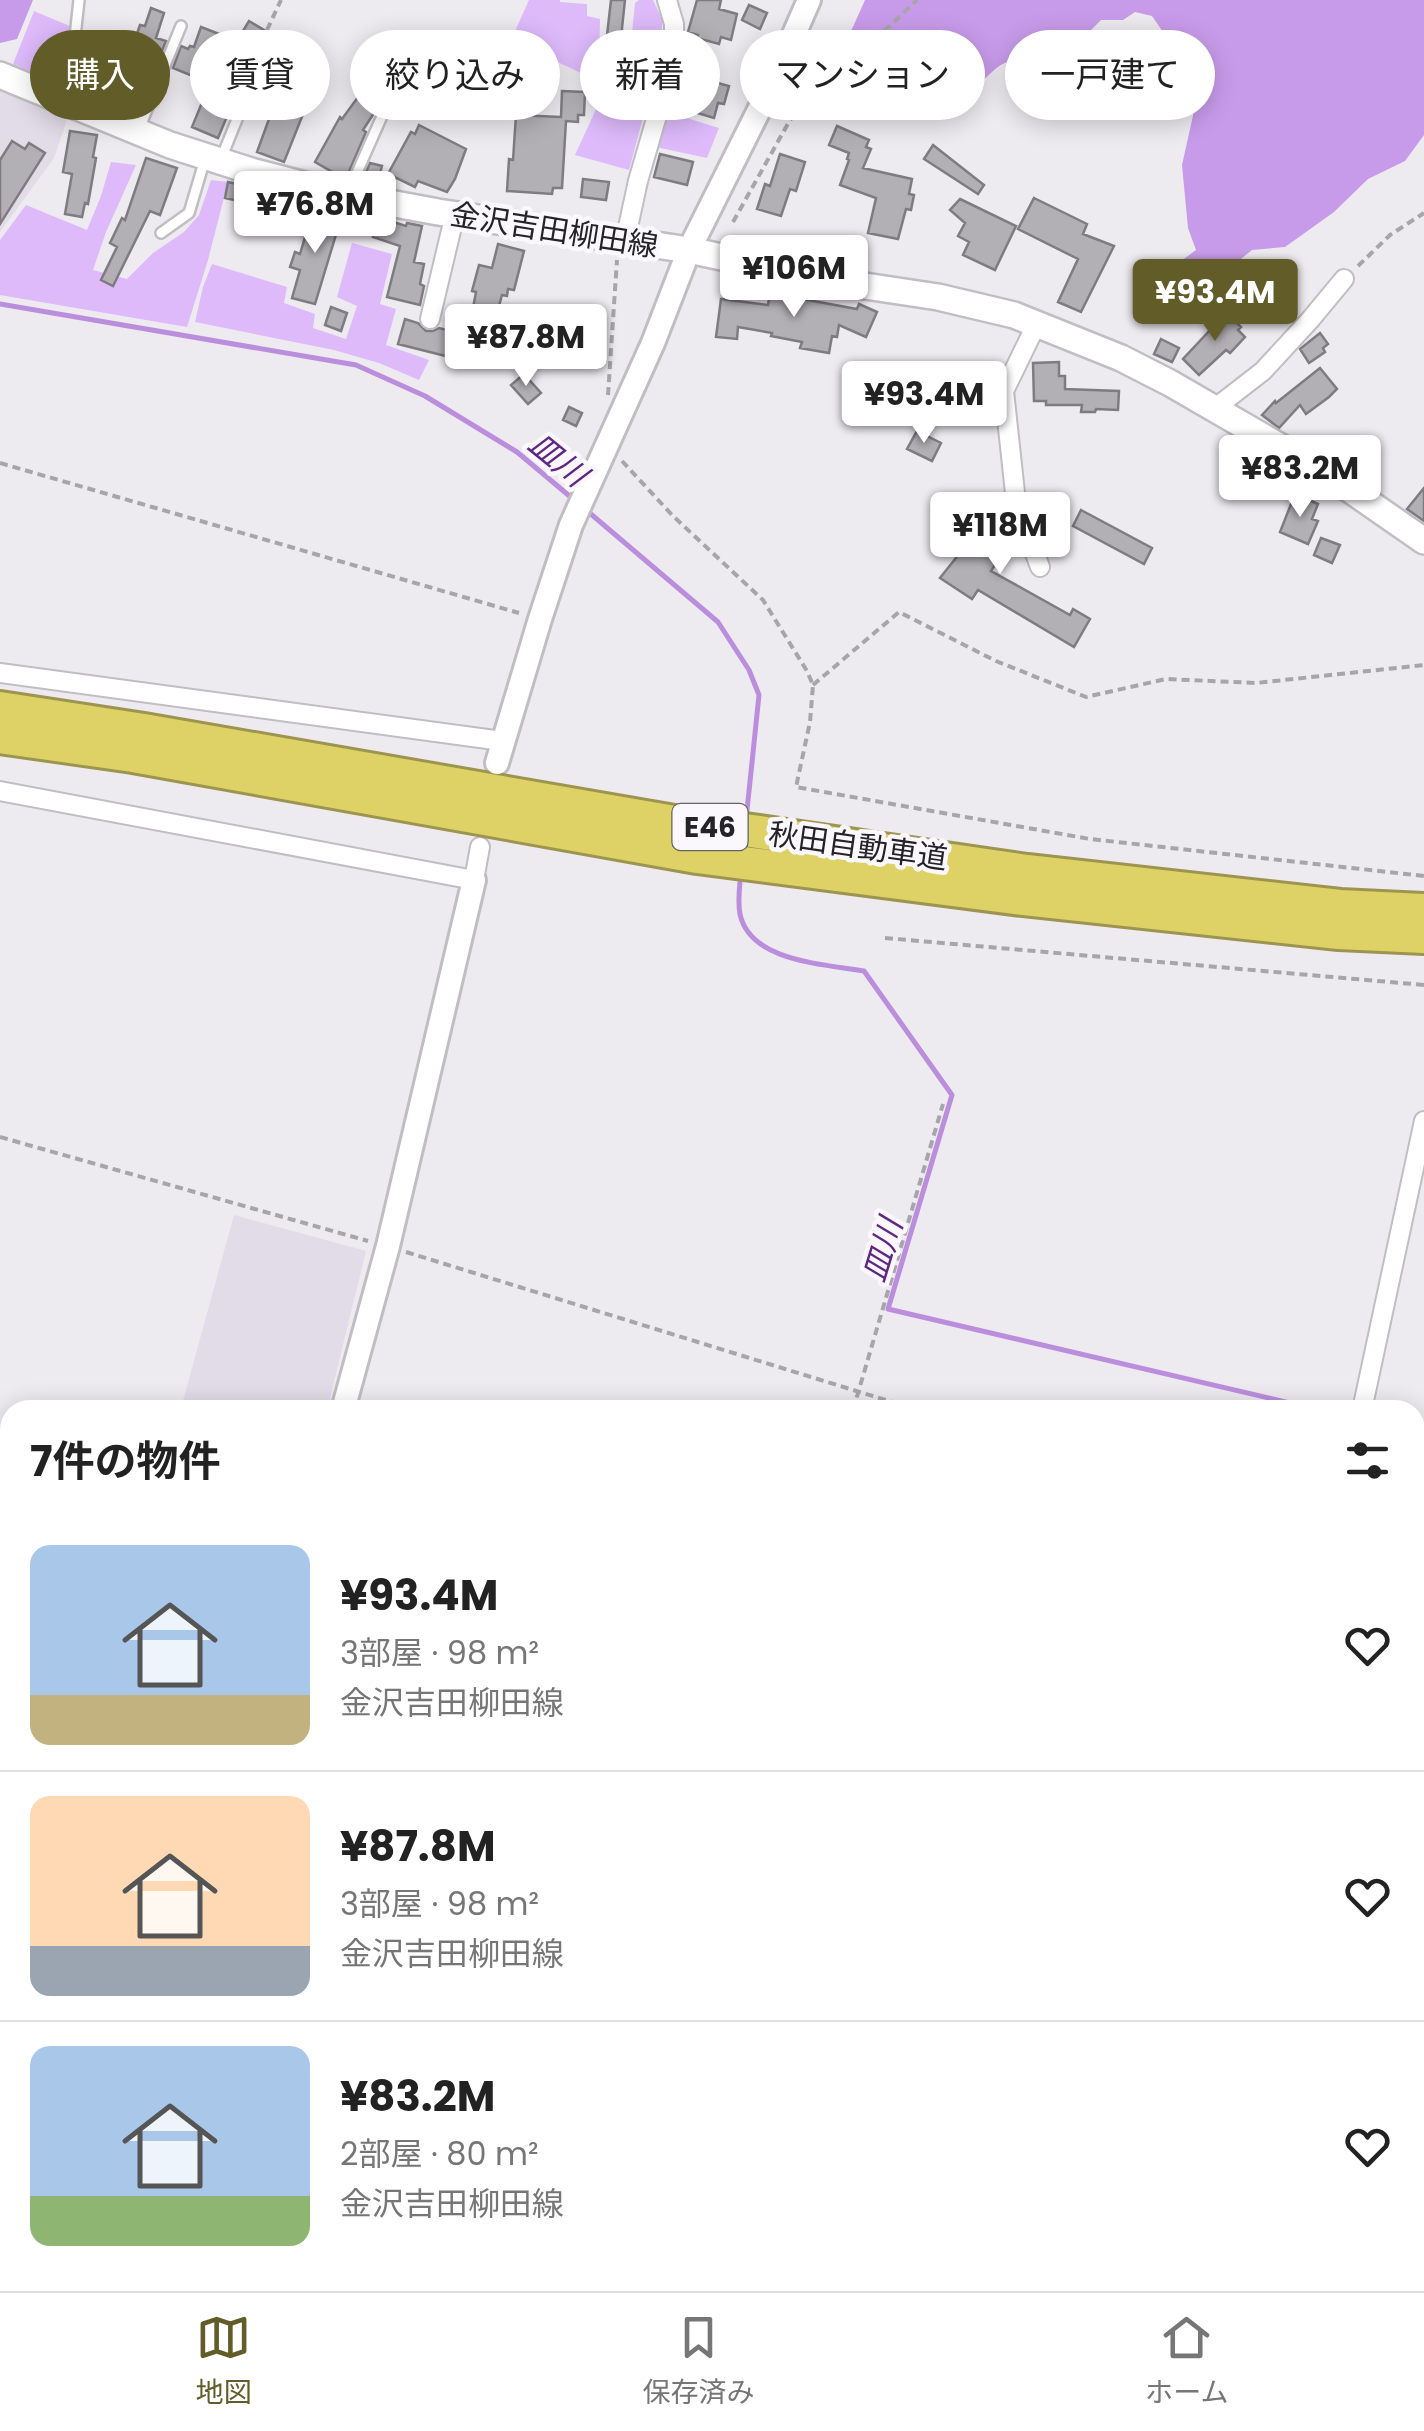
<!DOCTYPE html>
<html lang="ja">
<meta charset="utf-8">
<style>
:root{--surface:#fff;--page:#f6f6f6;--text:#222;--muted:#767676;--line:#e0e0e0;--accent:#615c28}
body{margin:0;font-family:Poppins,"Noto Sans JP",sans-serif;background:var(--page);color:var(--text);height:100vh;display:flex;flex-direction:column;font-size:38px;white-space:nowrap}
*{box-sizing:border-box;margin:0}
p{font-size:32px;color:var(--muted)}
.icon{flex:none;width:55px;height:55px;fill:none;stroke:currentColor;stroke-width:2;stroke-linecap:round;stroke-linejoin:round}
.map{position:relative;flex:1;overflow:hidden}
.drawer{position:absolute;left:0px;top:1400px;width:1425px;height:892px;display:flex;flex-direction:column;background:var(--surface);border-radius:30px 30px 0 0;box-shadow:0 5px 25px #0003}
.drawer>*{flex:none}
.banner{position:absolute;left:30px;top:30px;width:1365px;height:90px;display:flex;gap:20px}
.price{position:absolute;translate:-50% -85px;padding:0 22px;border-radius:10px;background:#fff;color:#222;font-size:32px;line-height:65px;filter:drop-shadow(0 2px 5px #0008)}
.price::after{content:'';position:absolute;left:50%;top:60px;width:30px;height:22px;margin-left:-15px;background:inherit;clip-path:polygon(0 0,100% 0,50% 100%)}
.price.on{background:var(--accent);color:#fff}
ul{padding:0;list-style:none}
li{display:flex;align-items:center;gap:30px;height:250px;padding:0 30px}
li+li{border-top:2px solid var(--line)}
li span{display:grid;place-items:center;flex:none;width:280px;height:200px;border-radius:20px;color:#555}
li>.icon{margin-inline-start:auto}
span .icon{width:120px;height:120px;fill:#fffc;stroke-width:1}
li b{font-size:42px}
h2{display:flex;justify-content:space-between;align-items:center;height:120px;padding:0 30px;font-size:42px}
.chip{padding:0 35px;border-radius:45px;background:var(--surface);box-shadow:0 5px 25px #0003;font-size:35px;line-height:90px}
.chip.on{background:var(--accent);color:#fff}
.menu{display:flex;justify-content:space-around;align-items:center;height:140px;border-top:2px solid var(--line);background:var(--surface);font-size:28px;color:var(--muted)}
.menu a{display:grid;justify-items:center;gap:5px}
.menu .on{color:var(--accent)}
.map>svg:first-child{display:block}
.built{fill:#e2dbe8}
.green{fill:#debafb}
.forest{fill:#c89bea}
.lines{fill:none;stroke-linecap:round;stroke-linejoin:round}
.stream{stroke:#bb8edd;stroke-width:5}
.building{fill:#b2afb5;stroke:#7f7c81;stroke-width:2.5}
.service-casing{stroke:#c1bec3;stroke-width:14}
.minor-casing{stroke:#c1bec3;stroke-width:22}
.tertiary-casing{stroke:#c1bec3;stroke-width:28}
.secondary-casing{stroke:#c1bec3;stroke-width:30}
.motorway-casing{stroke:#9d954f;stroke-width:38}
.path{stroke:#a7a5aa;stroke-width:4;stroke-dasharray:8 5;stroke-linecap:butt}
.service{stroke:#fff;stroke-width:9}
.minor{stroke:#fff;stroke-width:18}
.tertiary{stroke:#fff;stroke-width:22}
.secondary{stroke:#fff;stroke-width:25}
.motorway{stroke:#ded266;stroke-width:32}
.labels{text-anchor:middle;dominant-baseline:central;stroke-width:9;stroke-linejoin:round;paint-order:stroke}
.shield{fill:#faf7fd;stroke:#646366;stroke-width:2.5}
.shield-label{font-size:28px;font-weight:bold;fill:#242325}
.street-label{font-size:30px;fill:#242325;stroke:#faf7fd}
.water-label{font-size:32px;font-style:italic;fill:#5f2682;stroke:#faf7fd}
</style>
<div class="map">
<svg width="1424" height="2291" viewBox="0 0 1424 2291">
<rect width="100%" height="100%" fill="#edeaf0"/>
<path class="built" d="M0,87l68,30 -14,41 -54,74z
M234,1215l132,36 -39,159h-112l-32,-9z"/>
<path class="green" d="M529,0h31v2l27,2v12l13,3 -1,41 30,4 6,-61 4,-3h14l9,19v28l-33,123 -54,-15 28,-61 1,-10 -93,-44z
M34,11l38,16 -4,20 -15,35 -40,-18z
M667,112l52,16 -12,30 -51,-11z
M111,162l25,3 -30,67 -13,38 34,9 26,-26 31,-21 15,-17 12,-35 17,2 -20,78 -21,67 -187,-32v-55l26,-35 61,25 14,-34z
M352,243l40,11 -12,50 16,5 -10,36 43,15 -10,20 -40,-17 -45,-13 -139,-28 8,-35 9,-23 75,23 -3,16 31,11 -2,14 33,11 11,-33 -20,-9z"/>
<path class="forest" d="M0,0h33l-16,39 -17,4z
M865,0h559v135l-19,26 -37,18 -34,33 -49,35 -33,3 -30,24 -27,15 -20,27 -22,1 -8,-7 16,-25 -5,-11 17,-7 23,-17 -8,-22 -6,-63 12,-54 2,-29 -22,-19 -11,-31 -11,-16 -17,-4 -12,8h-22l-12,12 -21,2 -13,15 -19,13c-39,-6 -36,7 -64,27l-19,-7 -21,-44 -14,-6c-31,11 -35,39 -58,58 -14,11 -30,13 -45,20l-24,-12 5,-18 56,-51z"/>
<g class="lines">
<path class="stream" d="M0,304l356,61 69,31 92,56 56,47
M585,509l133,113 31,48 10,25 -13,125
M740,882c-1,10 -2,22 0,32 10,48 85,50 124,57l88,124 -64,214 432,101
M1415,1533l9,16"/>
</g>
<path class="building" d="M611,0h14l-3,28v8h4l-2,19 -19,-2z
M697,0h24l-2,9 18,5 -6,26 -10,-3 -2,7 -22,-6 1,-3 -10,-3z
M749,5l18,8 -7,16 -18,-9z
M151,8l13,5 -8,25 10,3 -27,65 -24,-8 25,-73 5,1z
M249,21l15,9 -5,8 42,30 2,-4 13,7 -8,13 4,2 -5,18 -23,58 -27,-10 24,-66 -33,-23 -14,24 -11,25 5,2 -10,24 -26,-11 18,-44 -37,-15 8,-22 7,3 2,-3 4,1 7,-20 36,14z
M693,76l36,10 -5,18 -6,-1 -4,15 -30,-9z
M369,82l14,11 -12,18 3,2 -11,17 3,2 -18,42 -5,4 -28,-16 25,-45 2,2z
M562,91l23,1 -1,23h-6v7l-12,-1 -4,67h-9l-1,6 -45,-3 2,-32 4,1 3,-45 45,2z
M419,125l47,24 -11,30 -8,13 -29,-11 -3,6 -27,-13 23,-42 4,2z
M837,126l32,14 -3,7 5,2 -8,19 49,11 -3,15 5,1 -3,15 -5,-1 -8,30 -30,-6 8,-35 -36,-13 9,-25 -2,-1 2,-6 -20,-8z
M70,131l27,4 -4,22 3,1 -8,46 -3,-1 -3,14 -17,-3 7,-40 -9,-2z
M12,141l13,8 4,-6 16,10 -45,71v-64z
M933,145l51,40 -6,9 -54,-35z
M660,154l33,8 -6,23 -33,-8z
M780,154l25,8 -9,29 -6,-2 -9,27 -24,-7 8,-25 5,2z
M146,158l31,10 -17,47 -10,-4 -37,75 -12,-6 16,-33 -7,-4 12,-25 3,2z
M370,163l12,3 -5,17 -14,-4z
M583,179l26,3 -3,18 -25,-3z
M228,182l14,3 -3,16 -14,-3z
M1034,198l53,26 -4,10 31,12 -33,66 -23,-10 20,-43 -60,-30z
M960,199l56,27 -21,44 -32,-15 6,-13 -11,-6 7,-13 -15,-13z
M313,210l28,8 -26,86 -23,-6 8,-28 -10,-3 5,-15 5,2z
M380,218l26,8 1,-3 15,3 -8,36 10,2 -4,20 4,2 -4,19 -33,-8 13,-51 -27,-9z
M498,244l26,7 -10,39 -6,-1 -1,7 -5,-1 -12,44h-4l-5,26 -83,-21 7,-25 13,4 8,8h7l6,-3 29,7 8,-43 -4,-1 7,-26 13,3z
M1241,276l12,11 -21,26 -14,-13z
M770,293l87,16 2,-5 18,8 -11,25 -27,-12 -2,12 -5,-1 -3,17 -29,-5 2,-6 -31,-6 1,-3 -34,-6 -1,12 -21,-2 5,-38 47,6z
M331,307l16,6 -6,18 -16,-6z
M572,312l12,3 -8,32 4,1 -4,15 -5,4 -45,-12 4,-14 22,5v-3l11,2z
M1226,313l15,14 -3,3 7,7 -15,16 -4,-3 -27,25 -16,-16z
M1320,333l8,11 -5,4 2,4 -16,11 -9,-14z
M1161,339l18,9 -7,14 -18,-8z
M1059,362v14h6v13l54,2 -1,19 -22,-1 -1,3h-14l1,-7h-36v-4h-12l-1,-38z
M979,365l16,9 -16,29h-26v8h-6v10l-36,1 -1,-27 12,-1v-13l49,-1z
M1320,368l17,21 -8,8 -23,17 -6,-9 -21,23 -17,-13 13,-14 1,2z
M524,374l17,19 -13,11 -17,-19z
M569,407l13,6 -6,13 -13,-6z
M917,431l24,12 -9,18 -25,-12z
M1424,488v33l-17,-12z
M968,494l21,13 -1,2 2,2 -16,28 27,17 -10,15 79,44 3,-6 17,10 -16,28 -96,-57 -6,9 -32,-21 23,-29 -21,-13z
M1295,494l23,10 -6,15 6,2 -10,23 -28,-12z
M1081,510l71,38 -8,16 -71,-38z
M1321,538l19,7 -8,18 -18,-8z"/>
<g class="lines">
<g class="service-casing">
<path id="service" d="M52,95l21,-40 6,-55
M139,129l42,-103
M221,159l23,-57
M348,193l50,-113
M161,233l28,-20 16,-54"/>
</g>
<g class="minor-casing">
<path id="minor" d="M625,241l13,-60 36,-124v-33l-7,-24
M430,319l25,-105
M1037,323l-33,68 12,111 24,65
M1214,409l49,-38 47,-51 34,-41
M0,673l502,68
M0,791l474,89 6,-33
M1362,1410l62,-289
M1415,1512l9,16
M0,1580l10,5
M1415,1979l9,-29
M503,2291v-9
M1320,2291l2,-9"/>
</g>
<g class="tertiary-casing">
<path id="tertiary" d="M497,763l43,-144 31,-94 82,-182 36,-93 85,-170 35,-80
M343,1410l45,-164 86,-366
M75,2291l3,-9"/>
</g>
<g class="secondary-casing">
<path id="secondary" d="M0,75l170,70 81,26 85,22 102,19 251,38 143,31 106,16 76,18 107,43 49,25 159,92 95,66"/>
</g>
<g class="motorway-casing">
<path id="motorway" d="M0,708l144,22 559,97 42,3 282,41 313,35 84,4
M0,737l133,19 564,101 325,42 317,34 85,4"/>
</g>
<path class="path" d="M267,30l14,-30
M733,222l57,-102 127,-120
M1358,266l32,-31 34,-22
M608,395l9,-135
M622,461l51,55 90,84 44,71 6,14 -3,37 -14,65 294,52 334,37
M0,463l519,150
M813,685l86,-73 97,49 90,36 80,-18 90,4 168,-18
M885,938l539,47
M0,1137l368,104
M406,1252l512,158
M853,1410l90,-306
M1415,1426l9,1
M1415,1562l9,2
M0,1688l10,-25
M865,2282l27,9"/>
<use href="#service" class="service"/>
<use href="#minor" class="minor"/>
<use href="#tertiary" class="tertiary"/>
<use href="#secondary" class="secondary"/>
<use href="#motorway" class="motorway"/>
</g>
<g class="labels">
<rect class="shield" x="672.5" y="804" width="75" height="46" rx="8"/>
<g class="shield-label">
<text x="710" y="827">E46</text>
</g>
<g class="street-label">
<text transform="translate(554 230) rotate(9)">金沢吉田柳田線</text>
<text transform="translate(858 846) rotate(8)">秋田自動車道</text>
</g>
<g class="water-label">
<text transform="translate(558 459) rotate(39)">皿川</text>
<text transform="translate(882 1250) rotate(-73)">皿川</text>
</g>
</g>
</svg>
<b class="price" style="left:315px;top:256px">¥76.8M</b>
<b class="price" style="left:794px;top:320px">¥106M</b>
<b class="price on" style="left:1215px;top:344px">¥93.4M</b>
<b class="price" style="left:526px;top:389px">¥87.8M</b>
<b class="price" style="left:924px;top:446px">¥93.4M</b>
<b class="price" style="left:1300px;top:520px">¥83.2M</b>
<b class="price" style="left:1000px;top:577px">¥118M</b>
<div class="banner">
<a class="chip on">購入</a>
<a class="chip">賃貸</a>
<a class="chip">絞り込み</a>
<a class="chip">新着</a>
<a class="chip">マンション</a>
<a class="chip">一戸建て</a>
</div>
<section class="drawer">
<h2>7件の物件<svg class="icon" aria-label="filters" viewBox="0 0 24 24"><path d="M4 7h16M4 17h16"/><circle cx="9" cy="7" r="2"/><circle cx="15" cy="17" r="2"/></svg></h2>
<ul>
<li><span style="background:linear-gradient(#a9c7e8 75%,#c2b280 0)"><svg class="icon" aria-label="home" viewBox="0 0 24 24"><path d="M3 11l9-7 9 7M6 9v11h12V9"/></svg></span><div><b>¥93.4M</b><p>3部屋 · 98 m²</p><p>金沢吉田柳田線</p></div><svg class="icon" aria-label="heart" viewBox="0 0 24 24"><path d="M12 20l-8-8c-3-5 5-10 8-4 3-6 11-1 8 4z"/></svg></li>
<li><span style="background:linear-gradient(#ffd9b3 75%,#9aa5b1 0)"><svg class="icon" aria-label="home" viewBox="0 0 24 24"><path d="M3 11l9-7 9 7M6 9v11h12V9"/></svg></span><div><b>¥87.8M</b><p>3部屋 · 98 m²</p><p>金沢吉田柳田線</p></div><svg class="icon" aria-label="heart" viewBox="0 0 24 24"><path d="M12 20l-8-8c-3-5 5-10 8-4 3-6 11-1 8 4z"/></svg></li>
<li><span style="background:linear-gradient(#a9c7e8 75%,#8fb573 0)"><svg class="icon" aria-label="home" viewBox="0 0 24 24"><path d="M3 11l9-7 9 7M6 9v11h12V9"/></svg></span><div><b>¥83.2M</b><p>2部屋 · 80 m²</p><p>金沢吉田柳田線</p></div><svg class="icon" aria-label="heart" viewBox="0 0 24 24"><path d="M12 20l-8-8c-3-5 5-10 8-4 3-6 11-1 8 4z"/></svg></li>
</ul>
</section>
</div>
<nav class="menu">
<a class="on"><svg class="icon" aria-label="map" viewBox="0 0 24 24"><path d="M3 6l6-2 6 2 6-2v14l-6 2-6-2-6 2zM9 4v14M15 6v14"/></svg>地図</a>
<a><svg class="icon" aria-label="saved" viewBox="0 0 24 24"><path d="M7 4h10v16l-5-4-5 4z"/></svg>保存済み</a>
<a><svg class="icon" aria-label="home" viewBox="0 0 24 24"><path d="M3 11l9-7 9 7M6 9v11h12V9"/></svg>ホーム</a>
</nav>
